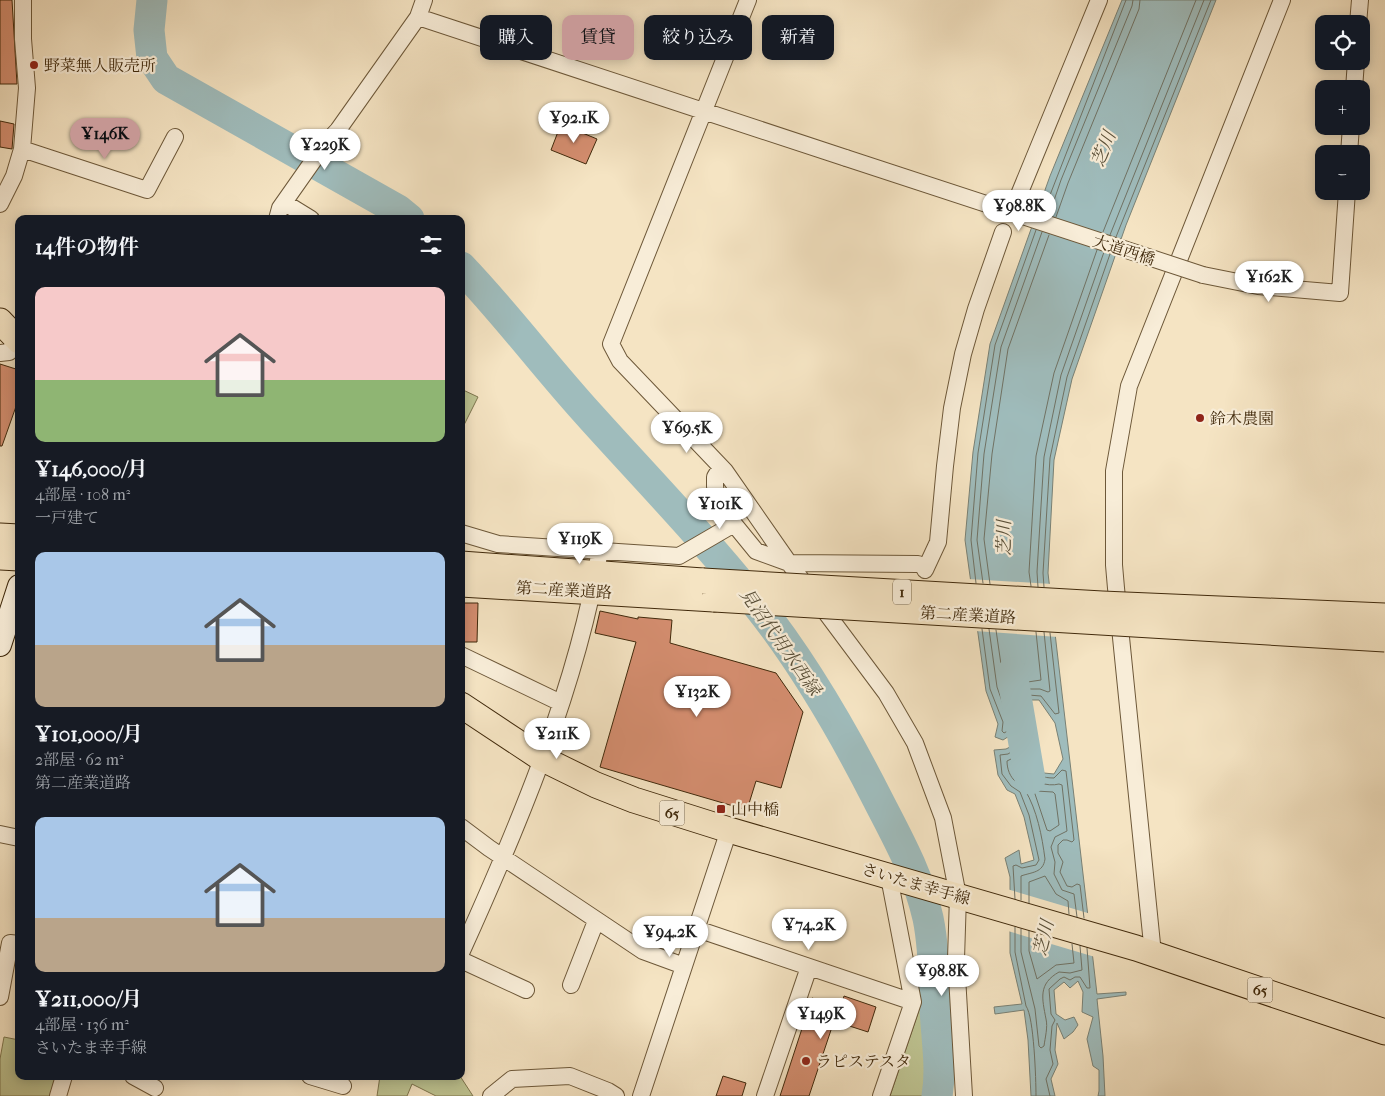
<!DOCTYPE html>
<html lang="ja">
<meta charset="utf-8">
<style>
:root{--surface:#171b24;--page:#242831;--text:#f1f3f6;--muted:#9ea1a6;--accent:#c59692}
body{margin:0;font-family:"IM FELL French Canon","Noto Serif JP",serif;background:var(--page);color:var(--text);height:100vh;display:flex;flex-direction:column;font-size:19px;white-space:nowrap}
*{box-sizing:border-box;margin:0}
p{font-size:16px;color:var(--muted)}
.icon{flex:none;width:28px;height:28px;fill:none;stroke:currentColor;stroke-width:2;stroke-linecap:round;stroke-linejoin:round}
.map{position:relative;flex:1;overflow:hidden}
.panel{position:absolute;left:15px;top:215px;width:450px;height:865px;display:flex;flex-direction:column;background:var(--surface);border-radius:10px;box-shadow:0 2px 12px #0003}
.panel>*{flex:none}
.guide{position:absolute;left:480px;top:15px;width:475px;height:45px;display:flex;gap:10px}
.fabs{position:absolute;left:1315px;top:15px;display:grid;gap:10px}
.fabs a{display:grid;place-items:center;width:55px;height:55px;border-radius:10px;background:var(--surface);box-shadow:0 2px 12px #0003;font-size:25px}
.price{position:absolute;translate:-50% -42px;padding:0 11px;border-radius:18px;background:#fff;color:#222;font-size:16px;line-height:32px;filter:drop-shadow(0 1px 2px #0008)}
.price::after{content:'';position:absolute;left:50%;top:30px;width:15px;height:11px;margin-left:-8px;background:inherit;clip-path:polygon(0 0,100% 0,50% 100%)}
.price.selected{background:var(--accent);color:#111}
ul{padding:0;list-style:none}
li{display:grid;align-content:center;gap:10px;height:265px;padding:0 20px}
li span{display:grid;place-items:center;height:155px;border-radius:10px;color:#555}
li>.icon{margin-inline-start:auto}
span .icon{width:90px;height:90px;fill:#fffc;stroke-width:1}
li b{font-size:21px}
h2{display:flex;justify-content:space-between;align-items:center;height:60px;padding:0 20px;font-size:21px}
.chip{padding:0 18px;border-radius:10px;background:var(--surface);box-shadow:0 2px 12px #0003;font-size:18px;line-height:45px}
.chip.selected{background:var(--accent);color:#111}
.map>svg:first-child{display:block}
.green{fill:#bec492;stroke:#7f764e}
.water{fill:#9fbcbc;stroke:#798175;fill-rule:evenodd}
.pier{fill:#f5e4c3}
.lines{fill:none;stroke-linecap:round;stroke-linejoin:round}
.shore{stroke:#707264;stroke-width:1}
.river{stroke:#9fbcbc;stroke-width:31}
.building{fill:#d58e70;stroke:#40290b}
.street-casing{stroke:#6d5839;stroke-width:18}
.secondary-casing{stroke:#40290b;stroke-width:24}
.primary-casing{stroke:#40290b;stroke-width:27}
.street{stroke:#f8edd8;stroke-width:16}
.secondary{stroke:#f8edd8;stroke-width:22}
.primary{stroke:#f5e4c3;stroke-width:25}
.street-bridge-casing{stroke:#6d5839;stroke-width:18;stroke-linecap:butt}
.primary-bridge-casing{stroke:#40290b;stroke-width:27;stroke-linecap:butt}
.street-bridge{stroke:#f8edd8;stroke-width:16}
.primary-bridge{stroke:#f5e4c3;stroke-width:25}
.poi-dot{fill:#8f2418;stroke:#f8edd8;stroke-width:2}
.labels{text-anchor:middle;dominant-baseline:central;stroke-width:4.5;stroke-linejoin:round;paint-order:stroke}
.shield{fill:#f8edd8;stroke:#776448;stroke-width:1}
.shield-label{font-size:15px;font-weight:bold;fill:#40290b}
.poi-label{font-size:16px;fill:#40290b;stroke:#f8edd8;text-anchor:start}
.street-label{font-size:16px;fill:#40290b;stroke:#f8edd8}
.water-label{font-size:18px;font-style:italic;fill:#584e37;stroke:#f8edd8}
</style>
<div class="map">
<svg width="1385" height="1096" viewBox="0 0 1385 1096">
<rect width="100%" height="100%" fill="#f5e4c3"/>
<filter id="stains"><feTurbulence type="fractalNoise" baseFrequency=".004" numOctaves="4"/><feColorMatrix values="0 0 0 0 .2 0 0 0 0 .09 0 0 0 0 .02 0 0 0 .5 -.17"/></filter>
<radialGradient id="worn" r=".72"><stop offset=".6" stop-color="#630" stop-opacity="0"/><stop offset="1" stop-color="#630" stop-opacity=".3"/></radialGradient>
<path class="green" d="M461,389l17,8 -17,34z
M921,1004l6,1 3,61 -2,30h-38z
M4,1037l15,3v36h39l-6,20h-52v-37z
M380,1076h80l13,20h-37l-24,-12 -5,12h-30z"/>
<path class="water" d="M1122,0h94l-90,225 -54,154 -18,81 -6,113 49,421 29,-2v3l-29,4 6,57 2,40h-7l1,-5v-21l-6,-4 -6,-27 6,-22 -11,-5 1,-20 -5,-11 -8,7 -6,-6 -10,8 2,24 9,6 9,-3 4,8 -5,7 -9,7 -7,-16 -2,27 3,14 -7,15 4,17h-24l-3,-56 -4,-30 -29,4 -1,-7 28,-3 -12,-51v-76l-5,-19 14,-8 2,14 13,-4 -10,-43 -9,-23 -8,-4 -9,-15 -4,-25 12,-1 8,-4v-12l-11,7 -8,-3 3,-13 -12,-33 -21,-151 8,-88 17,-108 60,-168zM1029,700h10l16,23 8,36 -9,15 -10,-1 -9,-6 -21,-50 10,-5z"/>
<path class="pier" d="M968,579l84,5 6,53 -83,-6z
M1007,889l84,25 4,43 -87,-26z"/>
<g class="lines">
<path class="shore" d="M1043,213l83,-213
M1049,215l12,-35 71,-174 1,-6
M1056,217l12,-34 71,-174 1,-9
M1103,232l93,-232
M1110,235l94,-235
M1116,237l95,-237
M976,583l-5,-43 7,-87 17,-108 41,-115
M983,583l-6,-43 7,-86 17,-107 41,-115
M990,584l-6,-45 8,-85 16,-105 41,-114
M1031,586l-2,-14 7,-116 18,-83 43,-123
M1038,587l-1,-15 7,-115 17,-82 43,-123
M1044,587l-1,-14 7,-115 17,-81 43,-123
M982,629l8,60 13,33 -1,9 2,2 9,-5 -3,-13 10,-7 5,-10 3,-3 13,1 14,18 4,-1 -9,-80
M989,629l8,58 7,20 2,1 9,-4 5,-10 6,-5h14l8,3 2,-1 -6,-59
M996,630l8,55 5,10 12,-12 20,-3 -5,-48
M1036,791l17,1 2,2 4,31 -9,6 -3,-1 -12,-36z
M1015,899l-2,-33 3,-1 6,3 14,-3 3,-5 -10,-45 -9,-23 -9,-6 -9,-12 -2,-19 8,-1 12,-8 2,2c8,18 9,30 32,30l8,-8 4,1 8,69 -2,2 -5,-2h-4l-5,5v8l5,9 -3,10 7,14 5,1 5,-3 3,1 4,33
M1021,900v-24c11,-4 22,-3 24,-17 -3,-23 -8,-49 -20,-69 -2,-4 -5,-5 -9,-8 -6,-5 -9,-13 -9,-21l10,-5c4,4 5,9 7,14 5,12 24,17 35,14l3,1 5,46 -12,6 -4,10 4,15 -1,12 8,16 12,4 3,23
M1029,903v-21l16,-6 11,18 12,7 1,13
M1015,927v25l11,54c8,11 10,73 10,90
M1021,929v23l14,57 4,37 2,2 3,-2c1,-8 4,-19 2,-27 -4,-21 -8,-35 13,-47l11,1 12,-3 -2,-24
M1029,931v20l8,28 19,-14 18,-2 -2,-19
M1050,1096l-4,-17 7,-15 -3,-14 2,-24 3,-6 -4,-6 -2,-25 11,-10 4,-2 6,3 5,-3h5l7,11h3l-3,-40"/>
<path class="river" d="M152,0l-3,30 3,28 14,21 232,131 11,9
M461,267c46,48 85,101 130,150 55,61 113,121 164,185 49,61 88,129 123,198 20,39 40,74 50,118 6,29 6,60 7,89 1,29 7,60 2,89
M1012,673l18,106"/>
</g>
<path class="building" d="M0,0h12l5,84h-17z
M0,121l14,3 -2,25 -12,-2z
M561,124l36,15 -11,25 -35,-14z
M0,364l19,6v28l-17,48h-2z
M461,603h17l-1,39h-16z
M600,611l38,8v-2l34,3 -2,23 106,30 27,39 -22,76 -25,-7 -9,29 -147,-43 36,-125 -41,-9z
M844,996l32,11 -8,25 -34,-11 -25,75h-29l32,-98 29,9z
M723,1076l23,7 -4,13h-26z"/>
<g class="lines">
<g class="street-casing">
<path id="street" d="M748,0l-137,344 9,17 105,110 64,92 97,130 29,50 28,75 15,78 -2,63 8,137
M418,17l428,141
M1358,24l2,-24
M1354,89l2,-28
M22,149l125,41 28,-53
M1349,154l2,-28
M1018,197l81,-197
M285,203l26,16
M0,204l14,-28 8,-27 5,-61 -4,-49v-39
M277,219l3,-11 45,-64 13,-14 80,-113 6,-17
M1203,275l55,11 82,7 7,-102
M0,353l9,-1 8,-13
M721,467l-6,10v9l1,9 18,29 22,27 33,12 129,1
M461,533l37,11 181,12 55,-32
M925,570l13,-28 7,-76 7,-58 11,-54 13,-45 27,-77
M461,655l100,48
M461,827l28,21 154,103 41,15
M0,834l19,4
M697,929l216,73
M461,953c57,-126 116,-266 139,-403
M1153,954l-37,-366 -2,-23v-94l15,-85 153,-386
M461,960l65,30
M571,985l25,-64
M0,997l10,-54 9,1
M133,1076l22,12
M310,1076l33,10
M58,1096l6,-20
M491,1096l21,-17 58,-3 38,15 8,5
M641,1096l88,-266
M765,1096l44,-129
M881,1096l32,-94 -24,-125"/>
</g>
<g class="secondary-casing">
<path id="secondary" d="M0,645l19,-59"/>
</g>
<g class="primary-casing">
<path id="primary" d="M0,321l19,20
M0,536l19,1
M0,557l19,1
M461,564l242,17
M461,584l253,15
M461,705l80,53 55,27 38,15 95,30 407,118 249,84"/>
</g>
<use href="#street" class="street"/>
<use href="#secondary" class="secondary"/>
<use href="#primary" class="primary"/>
<g class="street-bridge-casing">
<path id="street-bridge" d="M846,158l357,117"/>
</g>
<g class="primary-bridge-casing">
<path id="primary-bridge" d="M703,581l399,23 283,12
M714,599l671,40"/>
</g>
<use href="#street-bridge" class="street-bridge"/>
<use href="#primary-bridge" class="primary-bridge"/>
</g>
<g class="poi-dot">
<circle cx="34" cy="65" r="5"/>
<circle cx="1200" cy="418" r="5"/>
<rect x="716" y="804" width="10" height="10" rx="2.5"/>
<circle cx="806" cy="1061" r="5"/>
</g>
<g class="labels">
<g class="shield">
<rect x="893" y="579.5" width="18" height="25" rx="4"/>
<rect x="659.5" y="800.5" width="25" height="25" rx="4"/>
<rect x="1247.5" y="977.5" width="25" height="25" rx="4"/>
</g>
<g class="shield-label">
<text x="902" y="592">1</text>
<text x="672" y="813">65</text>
<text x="1260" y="990">65</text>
</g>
<g class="poi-label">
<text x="44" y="65">野菜無人販売所</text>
<text x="1210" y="418">鈴木農園</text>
<text x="731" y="809">山中橋</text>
<text x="816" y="1061">ラピステスタ</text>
</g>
<g class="street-label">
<text transform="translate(1124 250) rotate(18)">大道西橋</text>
<text transform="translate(564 590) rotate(3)">第二産業道路</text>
<text transform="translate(968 615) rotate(3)">第二産業道路</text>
<text transform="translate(916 884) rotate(16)">さいたま幸手線</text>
</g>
<g class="water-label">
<text transform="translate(1104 149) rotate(-68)">芝川</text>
<text transform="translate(1004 538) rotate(-90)">芝川</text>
<text transform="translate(780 642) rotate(55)">見沼代用水西縁</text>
<text transform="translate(1044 938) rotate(-76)">芝川</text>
</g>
</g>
<rect width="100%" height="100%" filter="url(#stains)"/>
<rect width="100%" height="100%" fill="url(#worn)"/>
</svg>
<div class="fabs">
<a><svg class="icon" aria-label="locate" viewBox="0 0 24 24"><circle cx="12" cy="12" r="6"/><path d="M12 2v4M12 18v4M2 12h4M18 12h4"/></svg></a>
<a>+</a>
<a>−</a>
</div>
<b class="price" style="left:574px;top:144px">¥92.1K</b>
<b class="price selected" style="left:105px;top:160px">¥146K</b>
<b class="price" style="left:325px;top:171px">¥229K</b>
<b class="price" style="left:1019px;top:232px">¥98.8K</b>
<b class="price" style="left:1269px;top:303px">¥162K</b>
<b class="price" style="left:687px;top:454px">¥69.5K</b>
<b class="price" style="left:720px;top:530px">¥101K</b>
<b class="price" style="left:580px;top:565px">¥119K</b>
<b class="price" style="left:697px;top:718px">¥132K</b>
<b class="price" style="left:557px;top:760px">¥211K</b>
<b class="price" style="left:809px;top:951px">¥74.2K</b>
<b class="price" style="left:670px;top:958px">¥94.2K</b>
<b class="price" style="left:942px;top:997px">¥98.8K</b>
<b class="price" style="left:821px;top:1040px">¥149K</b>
<div class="guide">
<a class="chip">購入</a>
<a class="chip selected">賃貸</a>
<a class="chip">絞り込み</a>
<a class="chip">新着</a>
</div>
<section class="panel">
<h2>14件の物件<svg class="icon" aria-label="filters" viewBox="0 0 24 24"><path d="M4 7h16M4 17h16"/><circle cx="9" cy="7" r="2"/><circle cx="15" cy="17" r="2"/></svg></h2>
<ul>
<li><span style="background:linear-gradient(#f6c9c9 60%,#8fb573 0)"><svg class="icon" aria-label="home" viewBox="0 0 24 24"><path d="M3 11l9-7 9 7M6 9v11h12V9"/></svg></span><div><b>¥146,000/月</b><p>4部屋 · 108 m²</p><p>一戸建て</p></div></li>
<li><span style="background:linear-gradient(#a9c7e8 60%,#b9a48a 0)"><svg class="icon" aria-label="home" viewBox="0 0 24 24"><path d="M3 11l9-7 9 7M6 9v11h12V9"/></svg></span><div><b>¥101,000/月</b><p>2部屋 · 62 m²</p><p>第二産業道路</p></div></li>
<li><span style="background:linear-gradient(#a9c7e8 65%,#b9a48a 0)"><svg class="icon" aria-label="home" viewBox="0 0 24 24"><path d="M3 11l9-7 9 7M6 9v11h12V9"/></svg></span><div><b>¥211,000/月</b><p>4部屋 · 136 m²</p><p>さいたま幸手線</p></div></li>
</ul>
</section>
</div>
